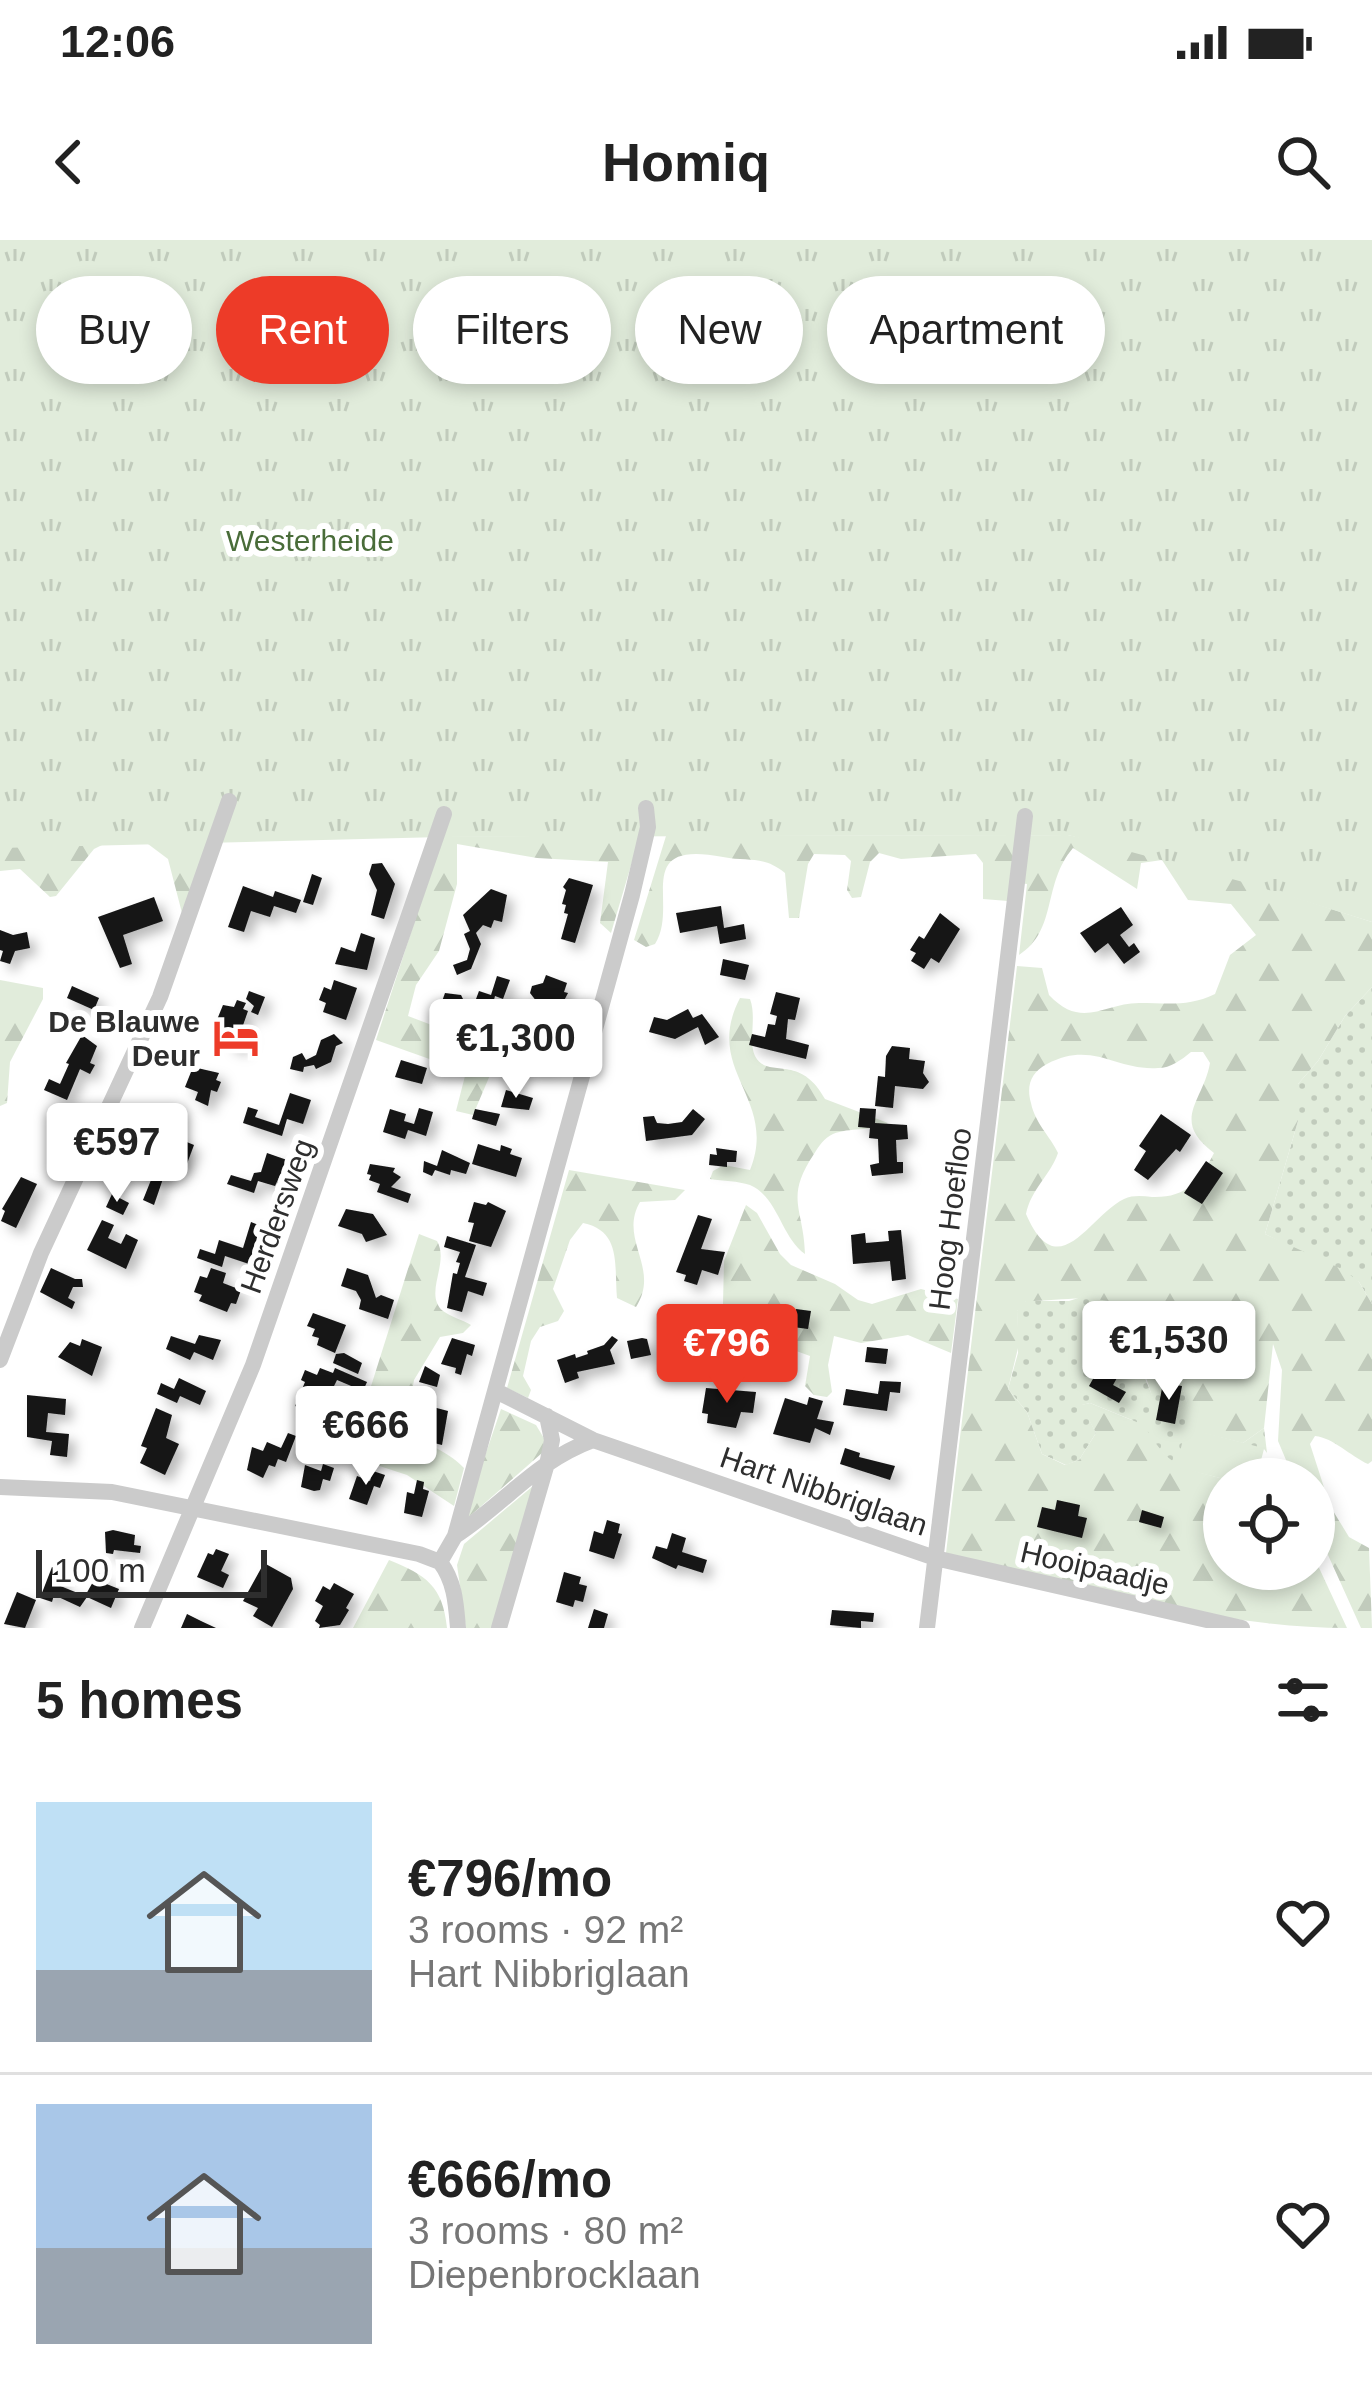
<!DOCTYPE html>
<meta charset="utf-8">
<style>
:root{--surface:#fff;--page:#f2f2f2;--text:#222;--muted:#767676;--line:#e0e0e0;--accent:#ed3b28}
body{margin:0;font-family:Helvetica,sans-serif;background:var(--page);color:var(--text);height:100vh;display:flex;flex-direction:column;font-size:45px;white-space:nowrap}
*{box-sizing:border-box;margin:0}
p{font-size:39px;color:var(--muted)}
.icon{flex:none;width:66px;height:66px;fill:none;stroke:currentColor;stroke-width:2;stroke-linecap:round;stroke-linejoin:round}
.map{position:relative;height:1388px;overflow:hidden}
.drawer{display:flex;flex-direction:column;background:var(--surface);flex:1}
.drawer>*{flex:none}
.banner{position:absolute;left:36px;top:36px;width:1302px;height:108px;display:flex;gap:24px}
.fabs{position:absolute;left:1203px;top:1218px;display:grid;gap:24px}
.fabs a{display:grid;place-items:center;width:132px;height:132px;border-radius:50%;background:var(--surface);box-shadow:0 6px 18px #0003;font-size:60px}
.scale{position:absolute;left:36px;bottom:30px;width:231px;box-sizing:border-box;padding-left:12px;border:6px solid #2e2e2e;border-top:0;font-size:33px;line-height:42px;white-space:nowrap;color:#2e2e2e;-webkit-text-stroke:9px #fff;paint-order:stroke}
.price{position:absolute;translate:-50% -102px;padding:0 27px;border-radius:12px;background:#fff;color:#222;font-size:39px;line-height:78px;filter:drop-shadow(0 3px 6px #0008)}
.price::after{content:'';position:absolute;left:50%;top:72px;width:36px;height:27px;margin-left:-18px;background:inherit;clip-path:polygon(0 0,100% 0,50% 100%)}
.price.selected{background:var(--accent);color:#fff}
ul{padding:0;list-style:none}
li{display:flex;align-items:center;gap:36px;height:300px;padding:0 36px}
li+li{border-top:3px solid var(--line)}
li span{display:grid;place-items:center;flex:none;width:336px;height:240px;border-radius:0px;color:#555}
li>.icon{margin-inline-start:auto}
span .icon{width:144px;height:144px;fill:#fffc;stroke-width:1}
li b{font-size:51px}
h2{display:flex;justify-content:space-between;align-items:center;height:144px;padding:0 36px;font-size:51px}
.pill{padding:0 42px;border-radius:54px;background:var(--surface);box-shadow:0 6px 18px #0003;font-size:42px;line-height:108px}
.pill.selected{background:var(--accent);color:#fff}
.status{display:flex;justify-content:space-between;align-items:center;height:84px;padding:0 60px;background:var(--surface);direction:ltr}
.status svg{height:33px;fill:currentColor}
header{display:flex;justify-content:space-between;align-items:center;height:156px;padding:0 36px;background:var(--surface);font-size:54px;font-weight:800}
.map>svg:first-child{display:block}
.grass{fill:url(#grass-dots)}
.forest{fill:url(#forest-firs);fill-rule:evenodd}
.park{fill:url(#park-tufts)}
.pitch{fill:#e1ecdb}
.building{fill:#151515;filter:url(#shadow)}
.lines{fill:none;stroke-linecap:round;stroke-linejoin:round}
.street{stroke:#cbcbcb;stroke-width:16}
.labels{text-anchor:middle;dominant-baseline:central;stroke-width:12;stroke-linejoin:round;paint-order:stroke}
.park-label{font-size:30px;fill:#496c39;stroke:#fff}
.poi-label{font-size:30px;font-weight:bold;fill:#2e2e2e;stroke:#fff;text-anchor:end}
.street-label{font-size:30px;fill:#2e2e2e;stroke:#fff}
</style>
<div class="status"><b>12:06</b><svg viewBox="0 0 49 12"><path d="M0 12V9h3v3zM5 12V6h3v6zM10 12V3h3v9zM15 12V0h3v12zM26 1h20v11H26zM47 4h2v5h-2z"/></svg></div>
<header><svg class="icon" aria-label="back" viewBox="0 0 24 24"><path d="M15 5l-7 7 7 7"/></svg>Homiq<svg class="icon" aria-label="search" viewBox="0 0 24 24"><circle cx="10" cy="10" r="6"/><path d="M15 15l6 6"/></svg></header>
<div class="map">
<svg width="1372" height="1388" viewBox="0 0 1372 1388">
<defs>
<pattern id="grass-dots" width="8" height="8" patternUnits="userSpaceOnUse" patternTransform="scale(3)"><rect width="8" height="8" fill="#e1ecdb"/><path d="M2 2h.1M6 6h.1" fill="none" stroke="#c1cbbc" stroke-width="1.8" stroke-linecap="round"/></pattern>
<pattern id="forest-firs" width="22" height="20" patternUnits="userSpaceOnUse" patternTransform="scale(3)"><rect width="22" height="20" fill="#e1ecdb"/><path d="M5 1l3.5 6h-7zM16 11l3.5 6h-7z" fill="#c1cbbc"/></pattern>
<pattern id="park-tufts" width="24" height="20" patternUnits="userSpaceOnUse" patternTransform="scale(3)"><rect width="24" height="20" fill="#e1ecdb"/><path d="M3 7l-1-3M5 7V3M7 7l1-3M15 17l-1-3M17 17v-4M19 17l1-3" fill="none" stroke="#c1cbbc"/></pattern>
<filter id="shadow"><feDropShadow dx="7" dy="7" stdDeviation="6" flood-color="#0004"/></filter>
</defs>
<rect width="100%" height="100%" fill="#fff"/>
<path class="grass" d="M1372,747v317l-13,-22 -94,-48 33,-113v-37l20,-23 27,-45z
M1088,1055l36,10c1,33 18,64 30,95l7,-23 21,9 14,45 47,12 21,-15 3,25 -3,-4 -8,30h-31l-49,-12 -44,-47 -42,-17 -8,2 14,28 -17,27 -13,5 -24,-11 -15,-42 -19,-23 10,-36 -1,-42 3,-8 6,-2h43z"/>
<path class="forest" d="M218,573l-36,100 -14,-54 -20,-15h-44l-10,5 -38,47 -6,1 -30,-28 -20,2v-50z
M640,595l-29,98 -11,-10 8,-61 -71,-4 -80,-14v40l-18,67 -23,34 -8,31 50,19 15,16 23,10 -23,54 -17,-4 10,-39 -90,-32 66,-203z
M1068,595l96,20 208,67v65l-27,29 -27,45 -20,23v37l-33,113 79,36 15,12 13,22v157l-4,3c-18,-8 -34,-26 -53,-28l-5,8 20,62 19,31 20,11 3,80h-11l-47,-104v-45h-20l-16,-38 4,-71 -9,-26 -9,84 -21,15 -48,-12 -13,-45 -21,-9 -7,26 -15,-48 -14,-22 -2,-28c-33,-12 -62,-4 -97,-4l-9,10 2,33 -11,45 19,23 15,42 23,11 14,-5 17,-27 -15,-28 9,-2 54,22c25,42 34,42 81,54l-1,90h90v-12l33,71c-133,0 -272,-45 -401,-75l71,-587 25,2 7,27c33,35 55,8 90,8 29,0 49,4 76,-9l15,-39 26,-20 -25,-31 -43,-4 -26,-40 -21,3 -4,26 -64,-41c-31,36 -15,82 -54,107l8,-71 -17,-2 -2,19 -25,-2v-36l-7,-9 -75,5 -22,-6 -9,9 -9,35 -9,1 -5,-8 4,-29 -6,-6 -31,-1 -6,10 -9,54h-10l-4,-45c-22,-18 -36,-11 -62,-16 -93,-18 -43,48 -68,87l-9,3 -12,-7 32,-104zM1191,812h12l7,11c-7,39 -40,57 4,90 -15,29 -28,45 -62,44 -10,-1 -19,-2 -28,2 -34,16 -66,89 -98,15 5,-25 24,-38 32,-61 -8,-17 -23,-30 -27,-50 -5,-17 0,-31 16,-39 46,-24 68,7 111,4 13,0 23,-8 33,-16z
M0,740l43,8v11l-33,63 -3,41 -7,3z
M740,758l10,1c7,18 -2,42 5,57 12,24 45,-4 70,43l63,24c-18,9 -38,4 -55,11 -9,4 -14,12 -19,20 -30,45 -10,54 -9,100 -24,-17 -27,-57 -55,-69 -12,-4 -27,-4 -40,-6l3,-8 11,-6 26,5c29,-72 -48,-99 -10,-172z
M569,930l116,20 -10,10 -35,2c-22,38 21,66 -4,105l-19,-9c-3,-32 5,-67 -34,-75l-13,17 -17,49 11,22 -6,10 -18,6 -9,14 -8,35 8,14 -3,8 -21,-10z
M746,965l11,8 23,41 11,11 44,19 23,16 14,4 49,-15 37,10 -7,54 -43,-18 -47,8 -27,-7 -6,29 4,27 -5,5 -13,-2 -9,-9 5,-30 -22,-8 -13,1 -7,29 -10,2 -9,-30 -8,-11 -50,-10 -2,-19 34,-6 1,-43z
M419,994l18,7c13,22 -14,53 6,70 8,6 20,9 28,14l-8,8 -23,4 -26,43 -7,39c10,26 39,29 57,49l-10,38 -47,-31 -58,-19z
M501,1169l35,16 9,15 -3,13 -80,70z
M539,1241l-44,147h-29l-9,-63 7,-21z
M389,1320c37,15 54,26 58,68h-94z"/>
<path class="park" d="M0,0h1372v682l-129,-40 -175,-47 -626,2 -442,11z"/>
<path class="pitch" d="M1186,1188l77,20 -7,31h-31l-49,-12z"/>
<path class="building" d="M382,623l13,21 -11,35 -13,-4 6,-25 -8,-16 3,-10z
M312,634l10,4 -9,27 -10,-3z
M569,638l24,7 -18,58 -14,-4 7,-25 -4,-1 2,-8 -4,-1 4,-14 -3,-3z
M243,646l30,11 2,-6 26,9 -5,13 -22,-7 -4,11 -19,-6 -7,21 -16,-5z
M491,649l16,6 -5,27 -8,-2 -3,8 -8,-3 -7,8 5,11 -10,25 -14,6 -4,-10 14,-5 3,-11 -6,-15 6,-3 -7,-16z
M154,657l9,24 -40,14 9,29 -12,4 -22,-51z
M721,666l3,22 20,-4 2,15 -26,5 -3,-18 -37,7 -4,-20z
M1121,667l12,18 -13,10 9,12 5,-4 6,9 -16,12 -16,-21 -13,10 -15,-20z
M940,673l20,16 -21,34 -8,-5 -7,11 -13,-8 5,-8 -6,-3 9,-14 5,3z
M0,690l13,5 14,-3 3,16 -15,3 -5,13 -10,-3 3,-10 -3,-1z
M361,693l14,5 -8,32 -32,-6 6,-17 14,5z
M723,719l26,6 -4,15 -25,-5z
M546,735l21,8 -3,9 4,1 -12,23 -21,-8 2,-6 -7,-9 2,-7 11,-3z
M497,736l13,4 -7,19 -8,-3 -2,8 -17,-5 3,-8 12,4z
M334,740l23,8 -11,32 -23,-8 3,-9 -7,-3 5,-13 7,3z
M72,746l27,12 -5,12 -27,-12z
M249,751l16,6 -7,18 -7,-3 3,-6 -8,-7z
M776,752l24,6 -5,22 -7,-1 -2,20 23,6 -3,14 -57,-14 3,-11 13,3 3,-13 7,1 2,-9 -7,-2z
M445,753l16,2 5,10 -7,4 -2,8 16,24 -8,26 -14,-4 7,-31 -10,2 2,-4 -6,-2 1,-4 -10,-3z
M237,760l9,3 -3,6 5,2 -7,20 6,2 -7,16 -14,-6 5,-10 -17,-6 9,-22 11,2z
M688,769l5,9 9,-4 17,23 -14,8 -7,-18 -23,12 -26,-7 5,-15 13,3z
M522,785l31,9 -3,10 4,2 -11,20 -28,-9z
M334,794l9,9 -7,3 -5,16 -15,7 -2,-4 -10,2 -1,5 -13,-3 3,-12 9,-4 4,7 10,-5 5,-15z
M82,795l15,11 -7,17 5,2 -5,9 -10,-5 -13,31 -23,-10 5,-11 11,5 9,-20 -3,-1z
M892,806l18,2 -1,11 16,2 -2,12 6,9 -6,7 -28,-3 -2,22 -18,-2 3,-30 7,1 1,-21z
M490,809l23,8 -3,9 -23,-8z
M401,820l26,8 -5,16 -27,-7z
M193,827l26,6 -3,7 5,2 -4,10 -6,-2 -3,16 -13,-6 3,-8 -13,-5z
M506,850l27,8 -4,12 -28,-3z
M290,853l21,7 -8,24 -16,-5 -5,17 -39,-13 5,-16 10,3 -3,7 24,8z
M419,868l14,4 -7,24 -18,-6 -3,9 -22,-7 7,-23 16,5 -2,7 10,3z
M860,868l16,1 -1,14 32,2 1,14 -12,1 1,22h6v11l-31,3 -2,-11 9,-2 -1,-24 -9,-1 1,-10 -12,-1z
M475,869l25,5 -4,12 -24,-7z
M693,869l12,10 -13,16 -46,6 -3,-24 11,-1 3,7 11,1 14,-2z
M1161,874l30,21 -11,17 -4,-3 -28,31 -14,-10 12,-19 -7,-5z
M142,896l13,6 -5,11 5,2 -3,6 15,6 -13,38 -11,-5 10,-25 -26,-12z
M177,898l17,7 -9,24 -16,-7z
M478,904l22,7 1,-6 11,4 -2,5 12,4 -6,19 -44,-13z
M716,908l21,3 -1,11h-9v5l-18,-2 1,-11 7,1z
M442,910l28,13 -4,11 -15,-4 -1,5 -15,-5 -3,6 -9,-4 1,-11 13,5z
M267,913l20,7 -12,26 -17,-5 -4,12 -27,-9 4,-9 20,6 3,-8 7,-1z
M1206,921l17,12 -21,31 -18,-11z
M370,924l25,4 -2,4 8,5 -10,10 20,7 -3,9 -31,-11 3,-8 -11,-4 2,-5 -4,-1z
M21,937l16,7 -21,44 -15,-7 4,-10 -3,-2z
M112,954l17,9 -6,12 -17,-8z
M474,962l12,3 2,-3 18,9 -15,36 -22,-6 5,-18 -6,-1z
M346,969l27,5 14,21 -21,7 -4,-8 -24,-8z
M698,975l14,4 -11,30 24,3 -7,23 -16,-5 -5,15 -13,-4 2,-6 -10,-3z
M102,980l12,5 -6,13 13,6 5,-10 12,6 -12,29 -39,-19z
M251,982l10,4 -12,38 -24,-8 -3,11 -25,-9 3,-9 15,5 4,-14 24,8z
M901,990l5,49 -14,2 -2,-20 -37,3 -2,-29 14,-2 1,10 23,-2 -1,-10z
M447,996l29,9 -11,32 22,6 -4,13 -15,-5 -6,21 -15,-4 6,-35 4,1 3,-11 -4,-1 4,-10 -16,-5z
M51,1028l24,11h7l1,8h-10l-5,11 7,4 -3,7 -32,-17z
M211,1028l15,5 -3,10 18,7 -5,14 -5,-1 -4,9 -28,-11 3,-6 -8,-3 6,-16 7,2z
M347,1028l21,7 8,23 5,-3 13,5 -6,19 -29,-10 2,-9 -5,-9 -15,-5z
M796,1069l15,2 -3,18 -15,-2z
M313,1073l33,12 -11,28 -18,-8 2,-7 -7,-2 3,-7 -8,-3z
M199,1095l22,5 -8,20 -19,-8 -4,8 -24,-11 5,-13 24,8z
M612,1096l6,4 -8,10 5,14 -38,8 2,6 -14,5 -8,-23 18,-6 1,4 12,-4 -1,-3 17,-6z
M452,1098l23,7 -3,11 -5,-2 -6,21 -6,-2 1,-5 -15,-4z
M642,1098l5,1 4,16 -20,4 -4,-18z
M82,1099l20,8 -10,29 -34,-19 12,-15 10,4z
M1112,1105l18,10 -17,30 13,7 -7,11 -30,-17z
M867,1107l21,2 -2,15 -21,-2z
M344,1113l18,10 -4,11 -25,-11 3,-9z
M425,1126l15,9 -3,12 -18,-5z
M320,1128l13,5 2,-5 32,14 -4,9 -26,-11 -10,20 -5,-2 -7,16 5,5 -2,9 -14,-3 6,-13 -15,-6 10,-24 -4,-2 4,-10 12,5z
M179,1138l27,13 -6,14 -20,-9 -3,7 -20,-9 4,-11 13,6z
M880,1141l21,1 -1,11 -10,-1 -3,19 -44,-6 3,-16 32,5z
M1163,1143l19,3 -7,38 -19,-4z
M706,1148l50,4 -3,21 -12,-1 -5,16 -29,-5 1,-9 -6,-1z
M27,1155l39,4 -1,16 -17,-2 -2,19 23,2 -2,23 -17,-2 2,-14 -25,-4z
M809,1157l14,4 -6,18 17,3 -4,13 -15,-7 -5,15 -37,-9 12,-36 22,7z
M429,1166l19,5 -6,34 -8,-2 1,-7 -13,-3z
M156,1168l16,7 -6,23 13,6 -14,31 -25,-12 7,-15 -6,-2z
M288,1193l8,3 -10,26 -8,-3 -3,8 -6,-2 -6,13 -16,-8 5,-23 11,4 4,-9 14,6z
M845,1208l15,5 -1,4 36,9 -5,14 -50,-16z
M323,1224l11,4 -4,13 -7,-2 -3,11 -6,1 -13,-4 4,-22 16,6z
M373,1231l12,4 -5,13 -6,-2 -7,19 -18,-6 8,-23 13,5z
M417,1240l7,2 -1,7 6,2 -7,26 -18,-4 3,-21 7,2z
M1057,1260l23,5 -2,11 9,2 -5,20 -45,-11 5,-20 13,3z
M1142,1270l22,7 -3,11 -22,-6z
M607,1280l13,4 -2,9 4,1 -8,25 -25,-8 5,-20 9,3z
M113,1290l22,5 -1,10 7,1 -1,7 -26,-3 -1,4 -7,-1 -1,-21z
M672,1293l14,5 -4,14 25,8 -4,13 -25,-8 -2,4 -24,-11 4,-12 11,3z
M216,1309l13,5 -8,17 8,4 -6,13 -26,-11 11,-24 5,2z
M264,1323l27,15 2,11 -21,38 -19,-11 5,-8 -15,-7z
M52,1327l11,5 -5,13 27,11 13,-23 9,3 -3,7 15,6 -8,19 -24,-11 -7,10 -26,-12 -2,7 -12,-4z
M564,1332l17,5 -2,7 8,2 -4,16 -8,-2 -2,7 -17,-5z
M334,1343l20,11 -8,14 3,2 -9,15 -21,3 1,-3 -5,-4 8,-15 -8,-5 8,-15 7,4z
M17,1352l19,8 -11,28 -21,-4z
M594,1369l14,5 -4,14h-16z
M832,1370l42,3 -1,9 -12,-1v7l-31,-3z
M187,1374l14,7 15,7h-35z"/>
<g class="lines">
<path class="street" d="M0,1120l41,-107 119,-256 69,-196
M496,1151l97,49 342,118 307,70
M0,1247l112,5 307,62 21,8
M455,1296c51,-33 79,-74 138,-96
M142,1388l111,-263 191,-551
M458,1388c-2,-24 -3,-46 -18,-66l15,-26 177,-641 16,-68 -2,-19
M499,1388l49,-168 4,-20 -5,-24
M927,1388l98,-812"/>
</g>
<defs>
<g id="hotel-bare" transform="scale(3.6)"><path d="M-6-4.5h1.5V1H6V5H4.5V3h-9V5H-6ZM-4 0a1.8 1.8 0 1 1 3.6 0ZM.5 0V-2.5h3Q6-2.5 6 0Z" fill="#ed3b28" stroke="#fff" stroke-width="2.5" paint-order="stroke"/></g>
</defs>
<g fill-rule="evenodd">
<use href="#hotel-bare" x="236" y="798"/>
</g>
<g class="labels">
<g class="park-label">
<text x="310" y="300">Westerheide</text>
</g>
<g class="poi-label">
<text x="200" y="781">De Blauwe<tspan x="200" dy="34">Deur</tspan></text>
</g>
<g class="street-label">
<text transform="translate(277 976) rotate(-70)">Herdersweg</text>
<text transform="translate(950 979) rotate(-83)">Hoog Hoefloo</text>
<text transform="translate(824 1251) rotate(19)">Hart Nibbriglaan</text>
<text transform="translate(1095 1328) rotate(13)">Hooipaadje</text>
</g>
</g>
</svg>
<div class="fabs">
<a><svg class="icon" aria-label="locate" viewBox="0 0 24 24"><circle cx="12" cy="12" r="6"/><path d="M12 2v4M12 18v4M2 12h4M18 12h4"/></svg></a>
</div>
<div class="scale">100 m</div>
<b class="price" style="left:516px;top:861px">€1,300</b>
<b class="price" style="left:117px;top:965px">€597</b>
<b class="price" style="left:1169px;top:1163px">€1,530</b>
<b class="price selected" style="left:727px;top:1166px">€796</b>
<b class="price" style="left:366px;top:1248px">€666</b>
<div class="banner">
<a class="pill">Buy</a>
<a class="pill selected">Rent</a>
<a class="pill">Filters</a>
<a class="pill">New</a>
<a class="pill">Apartment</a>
</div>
</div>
<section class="drawer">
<h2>5 homes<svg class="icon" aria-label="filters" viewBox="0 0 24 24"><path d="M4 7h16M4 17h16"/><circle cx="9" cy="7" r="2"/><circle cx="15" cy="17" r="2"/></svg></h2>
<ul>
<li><span style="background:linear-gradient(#bfe0f5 70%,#9aa5b1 0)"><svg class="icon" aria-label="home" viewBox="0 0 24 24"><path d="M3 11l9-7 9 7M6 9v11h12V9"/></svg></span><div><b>€796/mo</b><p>3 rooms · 92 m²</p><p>Hart Nibbriglaan</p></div><svg class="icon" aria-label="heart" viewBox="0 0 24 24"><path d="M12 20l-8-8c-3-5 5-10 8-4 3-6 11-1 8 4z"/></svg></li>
<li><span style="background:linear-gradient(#a9c7e8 60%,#9aa5b1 0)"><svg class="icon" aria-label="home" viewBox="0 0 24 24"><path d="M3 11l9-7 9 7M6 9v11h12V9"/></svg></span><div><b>€666/mo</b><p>3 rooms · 80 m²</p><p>Diepenbrocklaan</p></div><svg class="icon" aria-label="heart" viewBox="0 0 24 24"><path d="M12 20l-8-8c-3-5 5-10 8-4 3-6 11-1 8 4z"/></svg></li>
</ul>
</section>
